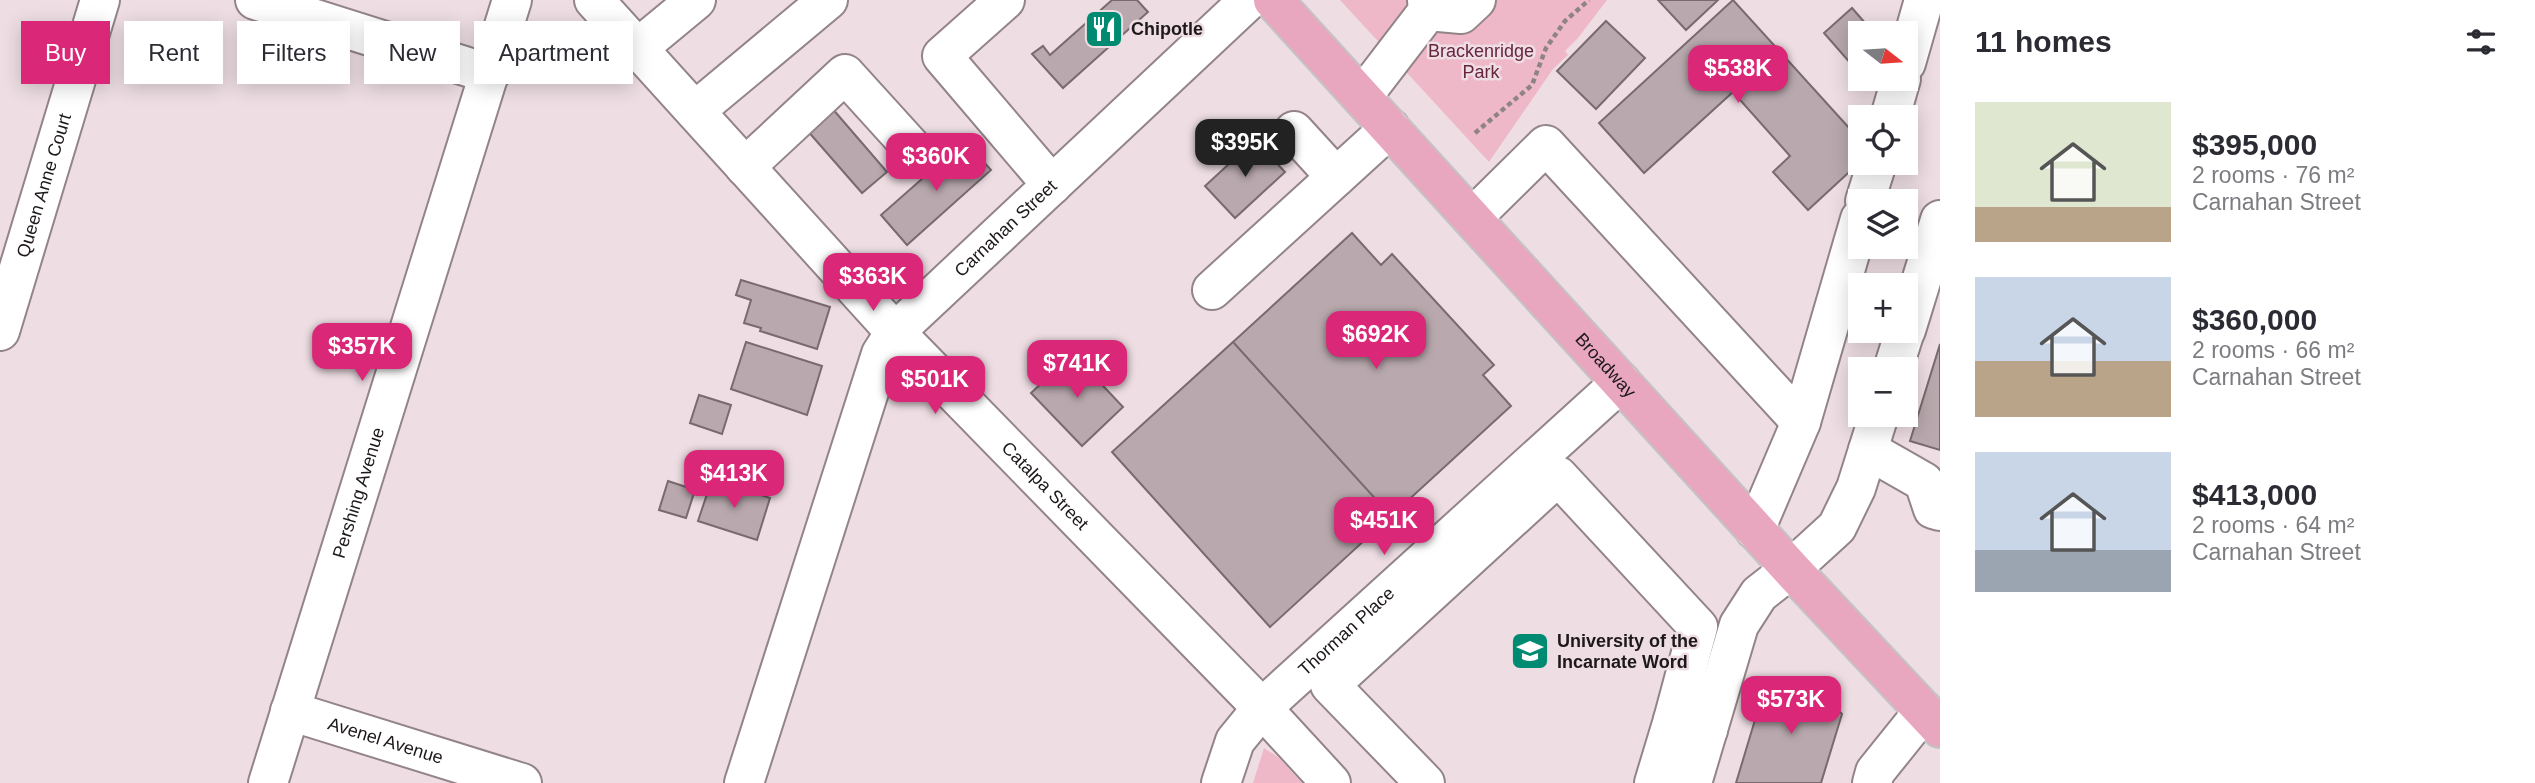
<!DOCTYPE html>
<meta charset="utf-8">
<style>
:root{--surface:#fff;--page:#f7f7f7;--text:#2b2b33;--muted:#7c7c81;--accent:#db2777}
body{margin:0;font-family:Helvetica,sans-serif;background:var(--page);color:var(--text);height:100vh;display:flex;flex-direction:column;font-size:26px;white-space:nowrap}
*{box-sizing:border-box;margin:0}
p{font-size:23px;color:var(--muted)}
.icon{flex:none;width:38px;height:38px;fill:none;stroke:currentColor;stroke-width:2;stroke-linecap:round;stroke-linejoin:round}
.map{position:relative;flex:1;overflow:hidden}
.side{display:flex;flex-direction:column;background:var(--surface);width:595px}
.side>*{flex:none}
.hud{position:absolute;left:21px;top:21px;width:665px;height:63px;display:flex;gap:14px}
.needle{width:46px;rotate:107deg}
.tools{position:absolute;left:1848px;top:21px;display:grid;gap:14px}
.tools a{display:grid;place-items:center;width:70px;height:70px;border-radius:0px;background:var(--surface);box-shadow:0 4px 18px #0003;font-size:35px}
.price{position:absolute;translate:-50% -60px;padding:0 16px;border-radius:14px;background:var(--accent);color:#fff;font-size:23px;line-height:46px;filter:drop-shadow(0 2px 4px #0008)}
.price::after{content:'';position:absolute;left:50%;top:42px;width:21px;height:16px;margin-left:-10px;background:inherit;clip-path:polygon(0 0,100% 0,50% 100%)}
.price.selected{background:#222;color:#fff}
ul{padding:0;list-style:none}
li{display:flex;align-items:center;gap:21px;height:175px;padding:0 35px}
li span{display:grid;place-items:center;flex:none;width:196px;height:140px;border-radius:0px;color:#555}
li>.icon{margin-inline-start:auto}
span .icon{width:84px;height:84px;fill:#fffc;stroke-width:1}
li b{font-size:30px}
h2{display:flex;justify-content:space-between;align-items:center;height:84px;padding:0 35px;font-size:30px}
.chip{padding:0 24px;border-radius:0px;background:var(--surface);box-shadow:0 4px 18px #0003;font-size:24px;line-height:63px}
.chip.selected{background:var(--accent);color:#fff}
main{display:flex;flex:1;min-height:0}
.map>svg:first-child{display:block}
.green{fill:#eeb8c9}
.building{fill:#b9a9ae;stroke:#786a6e;stroke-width:2}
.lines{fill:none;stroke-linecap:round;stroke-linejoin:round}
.minor-casing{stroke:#938488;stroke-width:42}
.major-casing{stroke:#c4c3c3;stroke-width:42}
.path{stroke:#8e8386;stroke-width:4.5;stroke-dasharray:5 3.5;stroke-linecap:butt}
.minor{stroke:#fff;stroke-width:38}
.major{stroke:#e8a7bf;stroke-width:38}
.labels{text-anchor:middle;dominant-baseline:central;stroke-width:5;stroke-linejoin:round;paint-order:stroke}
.poi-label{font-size:18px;font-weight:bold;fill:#1d1819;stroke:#eedee3;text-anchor:start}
.park-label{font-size:18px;fill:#67253f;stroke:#eedee3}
.street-label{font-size:18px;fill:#1d1819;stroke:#eedee3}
</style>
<main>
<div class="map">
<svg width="1940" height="783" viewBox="0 0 1940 783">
<rect width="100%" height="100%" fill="#eedee3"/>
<path class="green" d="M1340,0h267l-29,38 -13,13 3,4 -15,14 -64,93z
M1264,748l14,9 24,26h-49z"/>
<path class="building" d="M1112,0h25l11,12 -85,76 -31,-34 11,-8 7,9z
M1658,0h60l-32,30z
M1733,0l127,140v22l-52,48 -35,-38 17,-16 -57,-64 -89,81 -45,-50z
M1852,8l22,25h-14l-1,40 -35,-40z
M1606,21l39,37 -49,51 -39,-38z
M831,107l56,65 -25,21 -56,-64z
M1255,140l30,32 -50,46 -30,-32z
M965,141l26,29 -84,75 -26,-30z
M1352,233l29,32 11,-11 102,111 -11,10 28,31 -120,110 -158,-174z
M741,280l89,27 -13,42 -57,-18 1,-3 -17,-5 7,-23 -15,-5z
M746,342l76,24 -15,49 -76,-26z
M1233,342l158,174 -121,111 -158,-175z
M1940,344v106l-30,-9z
M1073,354l50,53 -41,39 -51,-53z
M699,395l32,10 -9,29 -32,-11z
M712,479l58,19 -13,42 -59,-19z
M668,481l27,9 -9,28 -27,-8z
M1809,678l33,36 -21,69h-85l28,-93z"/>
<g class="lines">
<g class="minor-casing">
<g id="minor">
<path d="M255,0l235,74"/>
<path id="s1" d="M594,0l301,332 367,376 69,75"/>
<path d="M1005,0l-63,56 110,129"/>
<path d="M1428,11l33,3 15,-14"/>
<path d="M638,48l58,-48"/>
<path d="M1906,63l18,-63"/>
<path d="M1362,97l66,-86 -1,-11"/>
<path d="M695,111l133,-111"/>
<path d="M1890,117l11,-38"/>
<path d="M1294,131l42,46"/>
<path d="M745,167l100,-93 69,76"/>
<path d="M1865,201l12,-38"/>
<path d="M1472,218l74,-73 255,277 59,-203"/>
<path d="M1212,290l178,-162"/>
<path d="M1906,330l34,-110"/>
<path id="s2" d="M0,331l100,-331"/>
<path d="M1893,369l12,-38"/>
<path d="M1868,450l56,32 9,27 7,2"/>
<path d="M1755,530l46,-108"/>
<path id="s3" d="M290,711l232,72"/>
<path id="s4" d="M268,783l244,-783"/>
<path id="s5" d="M744,783l137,-429 14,-22 354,-332"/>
<path id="s6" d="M1221,783l14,-42 27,-33 359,-326"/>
<path d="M1425,783l-95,-98 228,-209 140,151 -25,93 35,10"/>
<path d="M1654,783l19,-63"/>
<path d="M1692,783l47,-158 20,-31 32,-25 46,-42 19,-39 23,-73"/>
<path d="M1872,783l3,-11 49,-61"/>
</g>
</g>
<g class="major-casing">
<g id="major">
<path id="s7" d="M1273,0l518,569 149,159"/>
</g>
</g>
<path class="path" d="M1475,133l57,-48 14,-37 19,-27 24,-21"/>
<use href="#minor" class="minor"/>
<use href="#major" class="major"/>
</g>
<defs>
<g id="restaurant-square" transform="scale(2.0125)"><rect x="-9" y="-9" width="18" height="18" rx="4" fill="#008a71" stroke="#eedee3"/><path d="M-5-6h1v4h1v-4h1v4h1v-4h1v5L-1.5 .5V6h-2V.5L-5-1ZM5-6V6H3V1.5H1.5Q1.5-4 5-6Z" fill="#fff"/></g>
<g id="university-square" transform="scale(2.0125)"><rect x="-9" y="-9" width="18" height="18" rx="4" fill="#008a71" stroke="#eedee3"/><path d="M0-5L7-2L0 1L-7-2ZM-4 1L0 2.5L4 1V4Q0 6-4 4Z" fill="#fff"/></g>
</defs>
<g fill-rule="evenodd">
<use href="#restaurant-square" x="1104" y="29"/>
<use href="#university-square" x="1530" y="651"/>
</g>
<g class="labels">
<g class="poi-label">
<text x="1131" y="29">Chipotle</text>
<text x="1557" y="641">University of the<tspan x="1557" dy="21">Incarnate Word</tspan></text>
</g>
<g class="park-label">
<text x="1481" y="51">Brackenridge<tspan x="1481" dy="21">Park</tspan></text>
</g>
<g class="street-label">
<text stroke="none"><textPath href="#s2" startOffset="152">Queen Anne Court</textPath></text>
<text stroke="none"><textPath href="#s5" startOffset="628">Carnahan Street</textPath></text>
<text stroke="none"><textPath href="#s7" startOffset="494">Broadway</textPath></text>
<text stroke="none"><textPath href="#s1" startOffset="663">Catalpa Street</textPath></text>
<text stroke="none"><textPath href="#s4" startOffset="304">Pershing Avenue</textPath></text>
<text stroke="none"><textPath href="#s6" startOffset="201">Thorman Place</textPath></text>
<text stroke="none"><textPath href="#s3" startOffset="100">Avenel Avenue</textPath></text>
</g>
</g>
</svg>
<div class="tools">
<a><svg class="needle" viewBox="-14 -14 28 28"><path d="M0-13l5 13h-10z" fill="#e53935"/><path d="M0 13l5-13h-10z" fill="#7c7c81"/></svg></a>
<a><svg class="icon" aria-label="locate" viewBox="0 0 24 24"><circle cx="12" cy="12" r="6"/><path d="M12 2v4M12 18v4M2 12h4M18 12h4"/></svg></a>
<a><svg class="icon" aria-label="layers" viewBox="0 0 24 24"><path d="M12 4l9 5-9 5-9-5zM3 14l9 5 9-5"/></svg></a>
<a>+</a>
<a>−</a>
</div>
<b class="price" style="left:1738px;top:105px">$538K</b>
<b class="price selected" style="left:1245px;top:179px">$395K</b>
<b class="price" style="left:936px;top:193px">$360K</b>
<b class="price" style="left:873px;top:313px">$363K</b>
<b class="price" style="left:1376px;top:371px">$692K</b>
<b class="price" style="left:362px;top:383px">$357K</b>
<b class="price" style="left:1077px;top:400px">$741K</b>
<b class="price" style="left:935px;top:416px">$501K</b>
<b class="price" style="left:734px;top:510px">$413K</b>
<b class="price" style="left:1384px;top:557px">$451K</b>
<b class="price" style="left:1791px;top:736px">$573K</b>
<div class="hud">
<a class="chip selected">Buy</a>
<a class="chip">Rent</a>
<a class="chip">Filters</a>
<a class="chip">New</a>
<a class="chip">Apartment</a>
</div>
</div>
<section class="side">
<h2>11 homes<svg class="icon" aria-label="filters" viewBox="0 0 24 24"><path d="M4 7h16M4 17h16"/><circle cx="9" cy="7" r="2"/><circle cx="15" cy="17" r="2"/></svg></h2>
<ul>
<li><span style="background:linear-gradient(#dfe7d0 75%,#b9a48a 0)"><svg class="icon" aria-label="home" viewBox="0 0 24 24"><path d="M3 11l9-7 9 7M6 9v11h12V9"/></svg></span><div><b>$395,000</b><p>2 rooms · 76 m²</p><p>Carnahan Street</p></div></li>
<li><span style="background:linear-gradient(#c9d6e8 60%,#b9a48a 0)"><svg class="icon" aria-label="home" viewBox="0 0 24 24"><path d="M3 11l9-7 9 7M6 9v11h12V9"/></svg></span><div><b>$360,000</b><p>2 rooms · 66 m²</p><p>Carnahan Street</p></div></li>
<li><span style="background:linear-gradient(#c9d6e8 70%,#9aa5b1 0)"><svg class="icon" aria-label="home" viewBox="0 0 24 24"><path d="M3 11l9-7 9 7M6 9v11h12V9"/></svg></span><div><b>$413,000</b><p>2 rooms · 64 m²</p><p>Carnahan Street</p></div></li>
</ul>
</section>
</main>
